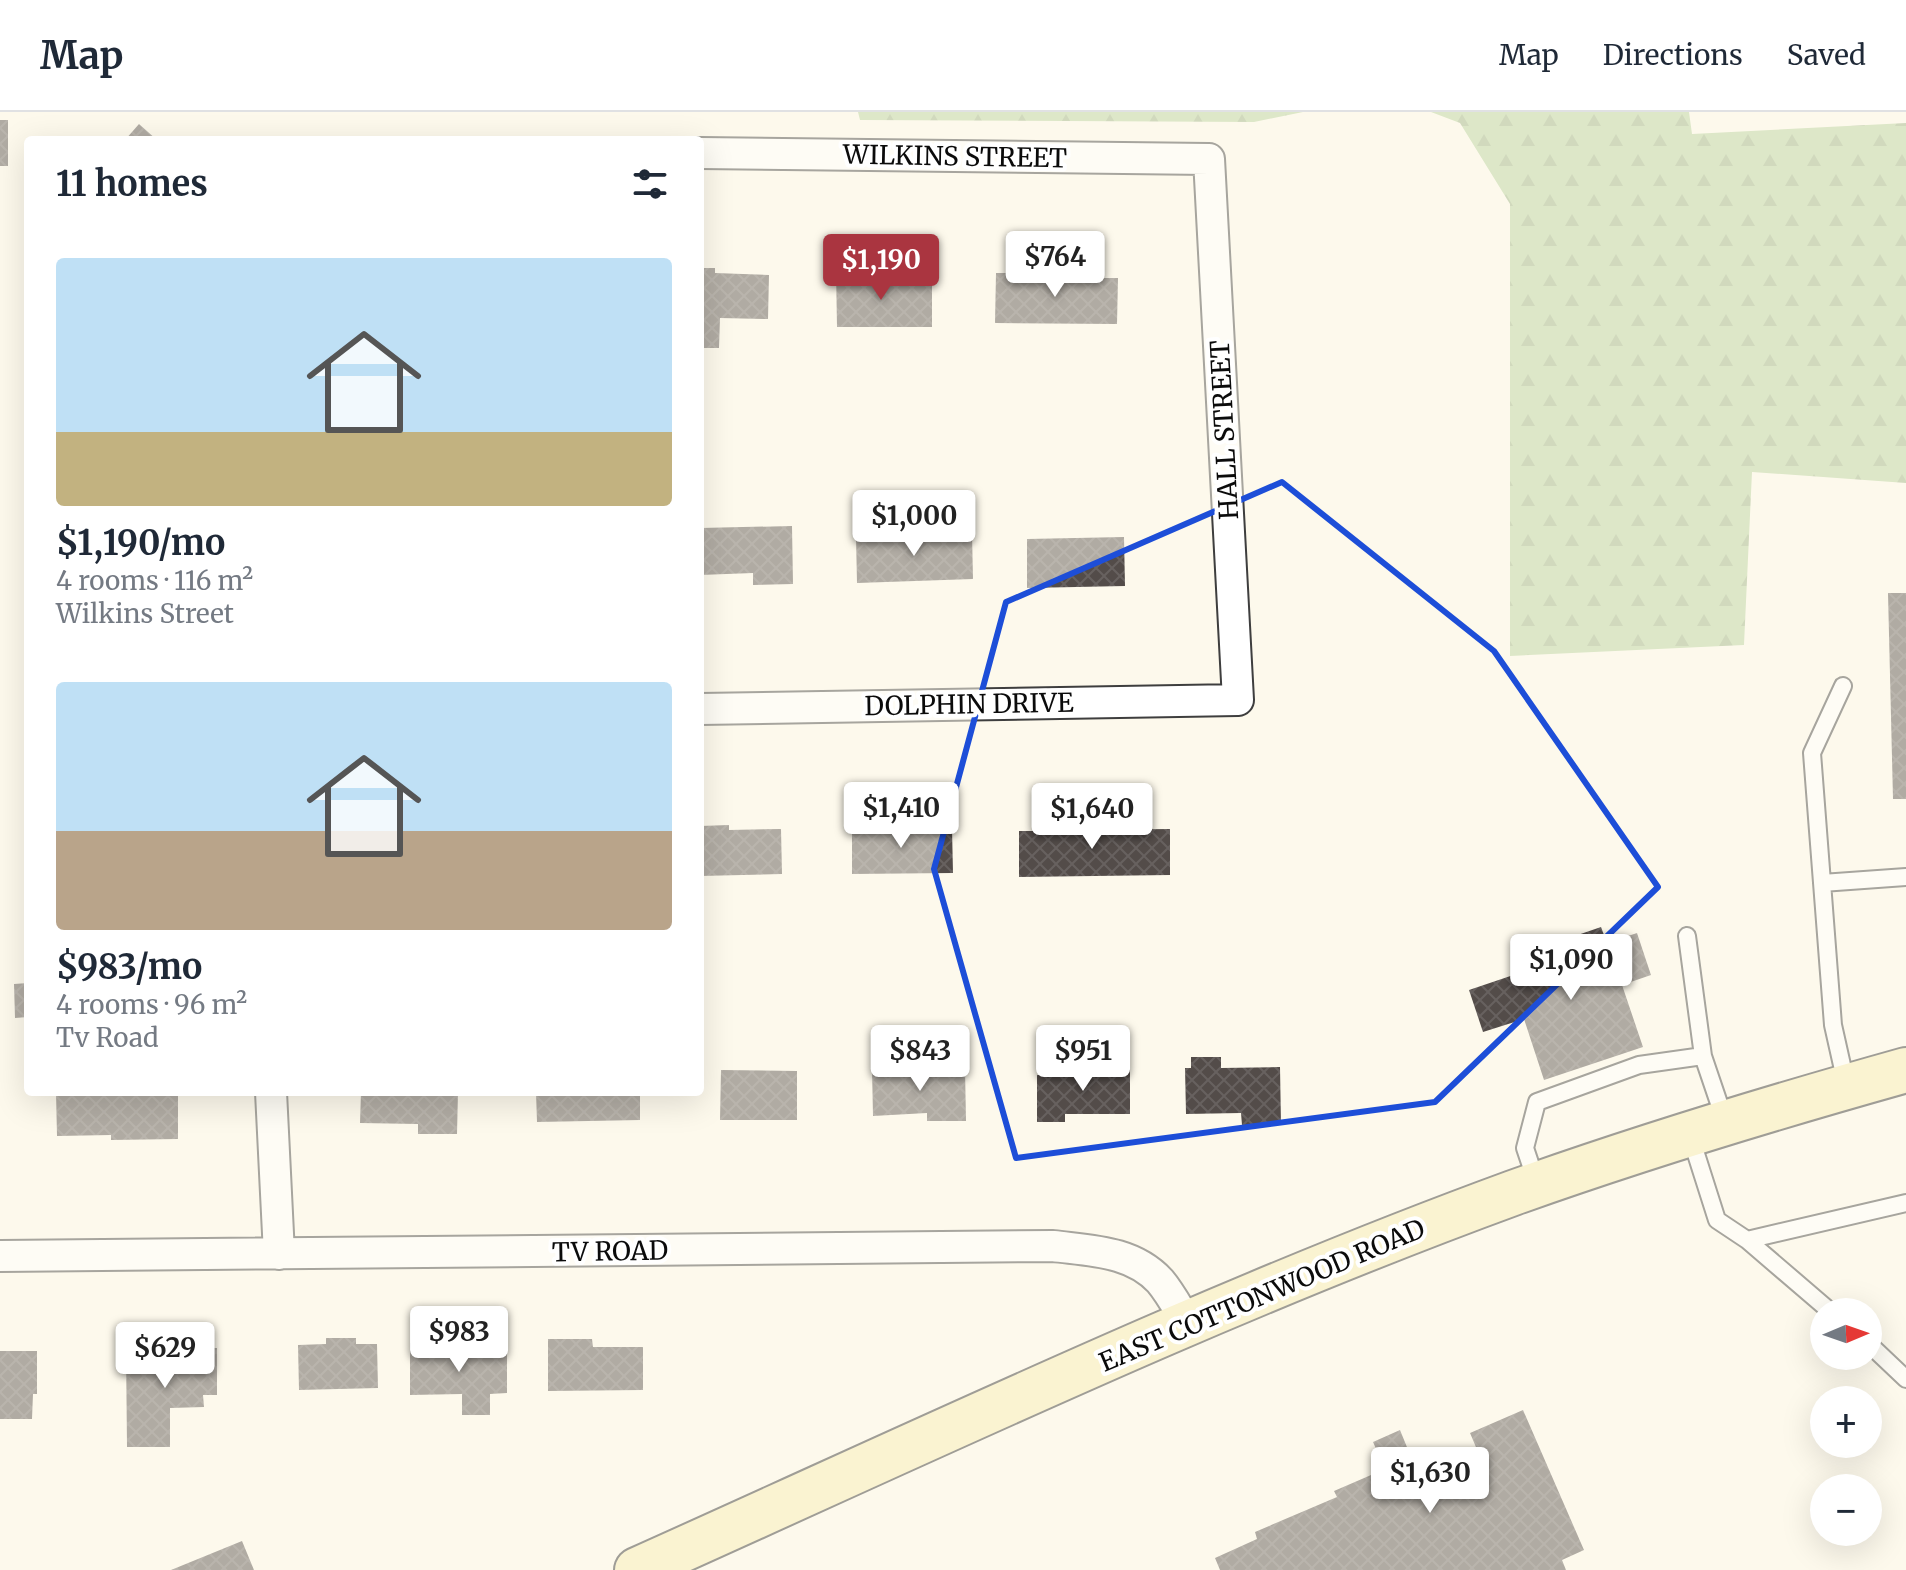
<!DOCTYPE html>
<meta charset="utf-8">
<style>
:root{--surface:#fff;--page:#f2f2f3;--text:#1f2937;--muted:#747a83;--line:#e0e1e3;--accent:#aa3540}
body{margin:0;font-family:Merriweather,serif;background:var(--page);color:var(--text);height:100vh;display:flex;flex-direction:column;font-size:30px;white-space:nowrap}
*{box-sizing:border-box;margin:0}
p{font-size:26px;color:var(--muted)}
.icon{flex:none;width:44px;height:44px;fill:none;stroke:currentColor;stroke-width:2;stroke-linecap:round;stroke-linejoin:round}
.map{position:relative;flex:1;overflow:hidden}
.panel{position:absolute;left:24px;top:24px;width:680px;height:960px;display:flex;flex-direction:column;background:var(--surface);border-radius:8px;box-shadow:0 8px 32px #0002}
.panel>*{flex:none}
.needle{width:52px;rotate:88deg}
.buttons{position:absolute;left:1810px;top:1186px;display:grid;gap:16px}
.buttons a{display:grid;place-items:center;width:72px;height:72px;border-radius:50%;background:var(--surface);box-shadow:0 8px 32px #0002;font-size:40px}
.price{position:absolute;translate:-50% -68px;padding:0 18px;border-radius:8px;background:#fff;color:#222;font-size:26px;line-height:52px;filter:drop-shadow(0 2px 4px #0008)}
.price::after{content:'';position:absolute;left:50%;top:48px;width:24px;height:18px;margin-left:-12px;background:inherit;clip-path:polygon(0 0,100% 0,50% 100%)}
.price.on{background:var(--accent);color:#fff}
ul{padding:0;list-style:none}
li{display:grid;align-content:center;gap:16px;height:424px;padding:0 32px}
li span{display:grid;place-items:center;height:248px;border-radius:8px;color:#555}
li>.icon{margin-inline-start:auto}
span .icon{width:144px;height:144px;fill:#fffc;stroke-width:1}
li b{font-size:34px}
h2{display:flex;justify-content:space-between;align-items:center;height:96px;padding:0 32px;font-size:34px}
header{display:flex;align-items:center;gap:48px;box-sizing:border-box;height:112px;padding:0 40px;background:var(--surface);border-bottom:2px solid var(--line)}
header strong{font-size:38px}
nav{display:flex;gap:44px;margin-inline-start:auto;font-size:28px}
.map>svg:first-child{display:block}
.forest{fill:url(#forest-firs)}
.building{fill:url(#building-cross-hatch)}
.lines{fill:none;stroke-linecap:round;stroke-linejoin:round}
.lane-casing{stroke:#3e3e3e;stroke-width:20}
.street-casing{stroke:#3e3e3e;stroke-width:34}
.secondary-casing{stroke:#2d2d2d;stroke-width:48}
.lane{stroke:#fff;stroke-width:16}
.street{stroke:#fff;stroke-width:30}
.secondary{stroke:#f5eaaf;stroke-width:44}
.marked{fill:none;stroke:#1d4ed8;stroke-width:6;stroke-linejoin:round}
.labels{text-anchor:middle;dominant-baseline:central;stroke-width:8;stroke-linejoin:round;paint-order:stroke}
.street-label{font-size:26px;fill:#0b0b0b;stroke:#fff}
</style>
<header>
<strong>Map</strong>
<nav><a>Map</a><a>Directions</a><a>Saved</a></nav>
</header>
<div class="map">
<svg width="1906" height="1458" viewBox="0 0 1906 1458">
<defs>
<pattern id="forest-firs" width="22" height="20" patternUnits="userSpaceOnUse" patternTransform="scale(2)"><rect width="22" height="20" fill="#b6d19b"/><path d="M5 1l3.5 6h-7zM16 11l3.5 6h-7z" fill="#9bb284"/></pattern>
<pattern id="building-cross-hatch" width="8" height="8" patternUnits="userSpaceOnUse" patternTransform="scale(2)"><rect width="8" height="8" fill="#534c49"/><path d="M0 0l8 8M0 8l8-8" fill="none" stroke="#67615f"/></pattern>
</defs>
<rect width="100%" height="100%" fill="#fdf9ec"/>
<path class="forest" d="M858,0h445l-49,10 -394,-2z
M1431,0h258l3,22 214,-11v360l-154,-11 -8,173 -234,11v-452l-50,-81z"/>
<path class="building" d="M0,8h8v46h-8z
M139,12l18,16h-32z
M700,156h15v5l54,2 -1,44 -48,-1 -1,30h-19z
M836,158h41v13h55v44h-95z
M996,161h70v5h52l-1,46 -122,-1z
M792,414l1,58 -40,1v-12l-53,2v-47z
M972,421l1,46 -116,4 -1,-46z
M1124,425l1,49 -98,2v-49z
M1888,481h18v206h-13z
M1078,706v12l92,-1v46l-151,2v-46h21v-12z
M729,713v5l52,-1 1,45 -82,2v-50z
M908,713v4l44,-1 1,45 -101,1v-48z
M1601,815l6,16 30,-10 14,42 -29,10 21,62 -99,33 -20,-61 -41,13 -14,-42 77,-26 -6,-16z
M28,871v34l-13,1 -1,-34z
M1191,945h30v11l59,-1 1,58h-39l-1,-12 -55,1 -1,-46h6z
M965,956l1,53h-39v-8l-54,3 -1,-47z
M1054,956h76v46h-65v8h-28v-47l18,-1z
M721,958l76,1v49h-77z
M56,980h122v47l-67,1v-5l-54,1z
M361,980h97l-1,42h-39v-10l-58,-1z
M536,980h104v28l-103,2z
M326,1226h30v6h21l1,44 -79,2 -1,-45 28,-1z
M548,1227h44l1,8h50v43l-95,1z
M454,1230v7l53,-1v45l-17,1v21h-28v-21l-52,1v-52z
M217,1236v47h-14l1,12 -34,1v39h-43l-1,-97z
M0,1239h37v43h-4l-1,25h-32z
M1523,1298l61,140 -22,10 4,10h-346l-5,-12 42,-19 -2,-7 82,-35 -3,-6 51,-22 -12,-27 27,-12 11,27 24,-10 11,27 35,-15 -11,-26z
M242,1429l12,29h-83z"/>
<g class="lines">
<g class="lane-casing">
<path id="lane" d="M1843,574l-31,67 21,272 13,58
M1822,771l84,-6
M1687,824l16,120 22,65
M1690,1023l27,85 30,20 84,72
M1537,1072l-12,-36 12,-46 102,-37 64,-9
M1747,1128l159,-37
M1868,1231l38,36"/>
</g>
<g class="street-casing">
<path id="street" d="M700,41l509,6 29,541 -538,9
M271,980l8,162
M0,1144l1053,-10c39,5 79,5 107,35 11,13 19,29 28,43"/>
</g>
<g class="secondary-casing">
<path id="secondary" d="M637,1458c290,-130 578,-268 876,-377 129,-46 261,-86 393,-123"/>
</g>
<use href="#lane" class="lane"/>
<use href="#street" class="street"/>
<use href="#secondary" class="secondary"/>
</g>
<path d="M0 0H1906V1458H0ZM1282,370l212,169 164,236 -223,215 -419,56 -82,-289 72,-267z" fill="#fdf9ec" fill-opacity=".55" fill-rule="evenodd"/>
<path class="marked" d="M1282,370l212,169 164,236 -223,215 -419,56 -82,-289 72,-267z"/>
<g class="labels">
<g class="street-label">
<text transform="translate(955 44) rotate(1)">WILKINS STREET</text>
<text transform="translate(1224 318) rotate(-93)">HALL STREET</text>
<text transform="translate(969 592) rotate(-1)">DOLPHIN DRIVE</text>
<text transform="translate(610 1139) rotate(-1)">TV ROAD</text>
<text transform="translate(1262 1183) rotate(-23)">EAST COTTONWOOD ROAD</text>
</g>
</g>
</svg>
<div class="buttons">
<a><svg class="needle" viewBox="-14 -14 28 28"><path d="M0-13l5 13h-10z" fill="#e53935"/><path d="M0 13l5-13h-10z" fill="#747a83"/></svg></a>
<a>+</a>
<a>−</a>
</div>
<b class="price" style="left:1055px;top:187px">$764</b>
<b class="price on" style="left:881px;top:190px">$1,190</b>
<b class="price" style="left:914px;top:446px">$1,000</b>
<b class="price" style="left:901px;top:738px">$1,410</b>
<b class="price" style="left:1092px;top:739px">$1,640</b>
<b class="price" style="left:1571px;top:890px">$1,090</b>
<b class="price" style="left:920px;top:981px">$843</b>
<b class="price" style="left:1083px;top:981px">$951</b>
<b class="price" style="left:459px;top:1262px">$983</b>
<b class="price" style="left:165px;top:1278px">$629</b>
<b class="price" style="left:1430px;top:1403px">$1,630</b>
<section class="panel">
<h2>11 homes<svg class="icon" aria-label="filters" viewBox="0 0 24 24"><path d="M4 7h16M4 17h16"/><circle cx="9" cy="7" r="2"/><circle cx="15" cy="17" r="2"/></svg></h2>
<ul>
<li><span style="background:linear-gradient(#bfe0f5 70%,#c2b280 0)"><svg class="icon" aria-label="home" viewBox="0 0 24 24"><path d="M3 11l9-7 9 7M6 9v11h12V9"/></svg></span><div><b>$1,190/mo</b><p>4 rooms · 116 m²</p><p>Wilkins Street</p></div></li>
<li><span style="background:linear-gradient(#bfe0f5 60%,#b9a48a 0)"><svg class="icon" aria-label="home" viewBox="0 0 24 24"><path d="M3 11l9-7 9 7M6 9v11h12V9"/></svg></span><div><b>$983/mo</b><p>4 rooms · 96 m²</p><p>Tv Road</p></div></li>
</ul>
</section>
</div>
